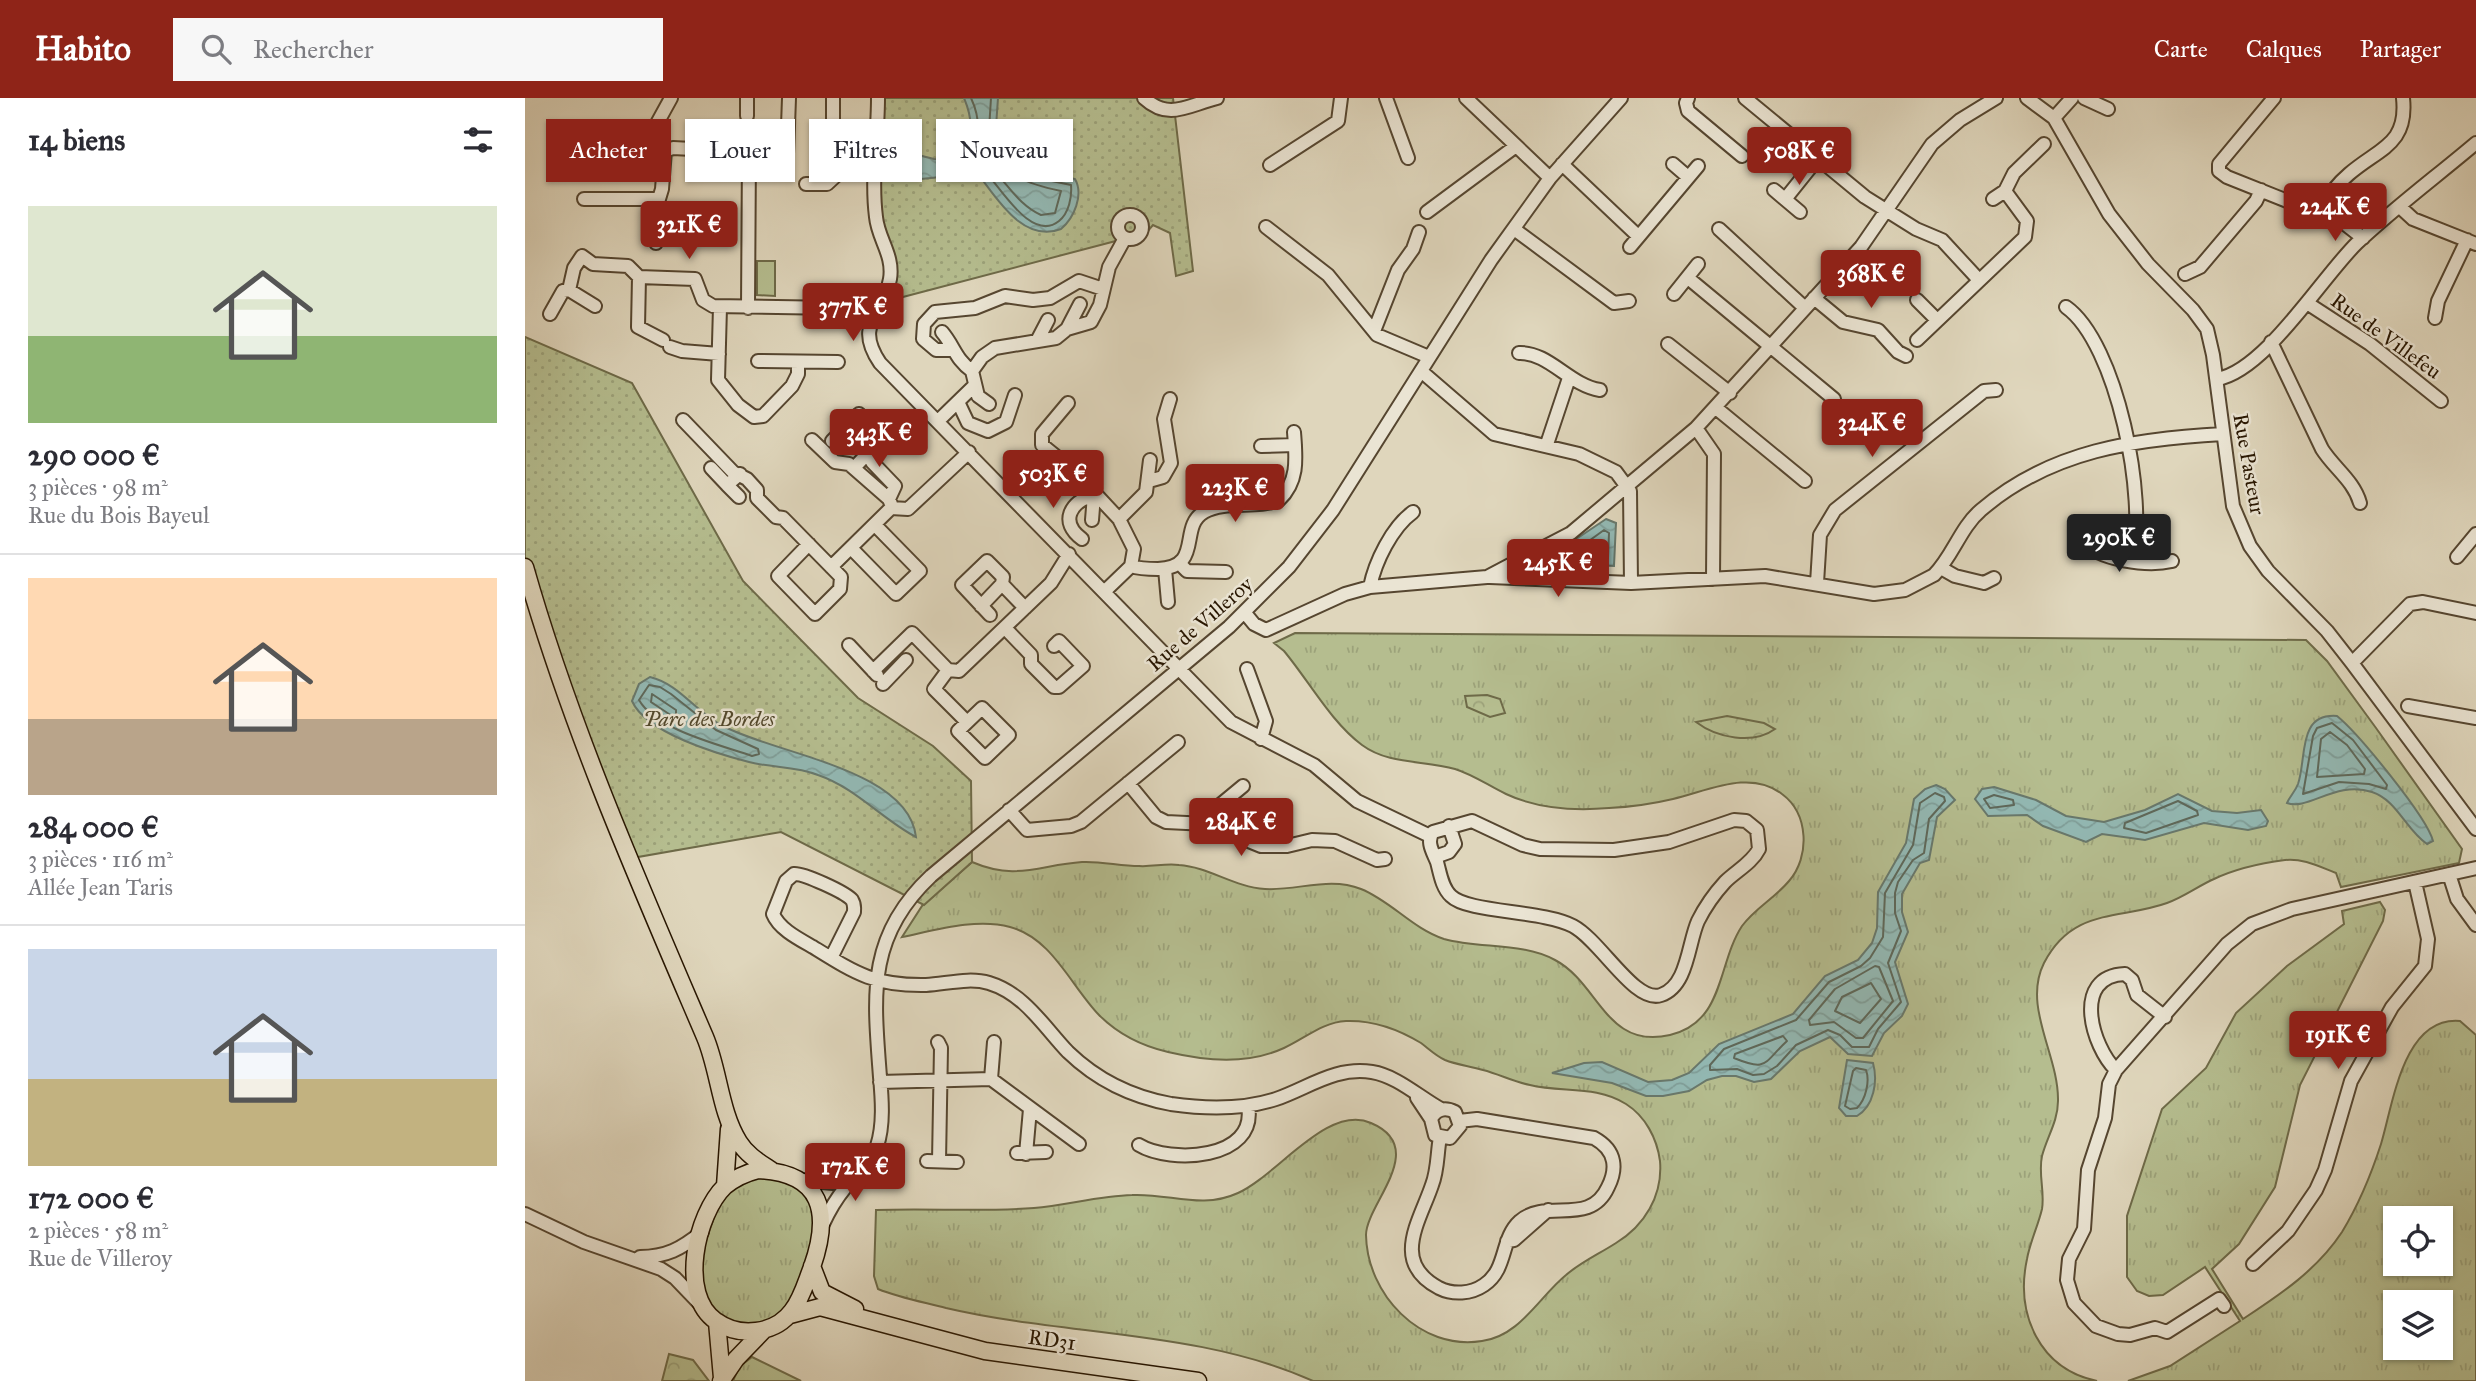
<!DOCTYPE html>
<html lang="fr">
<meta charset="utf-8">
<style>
:root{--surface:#fff;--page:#f7f7f7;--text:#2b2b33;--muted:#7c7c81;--line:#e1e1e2;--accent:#8f2418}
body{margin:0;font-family:"IM FELL Great Primer",serif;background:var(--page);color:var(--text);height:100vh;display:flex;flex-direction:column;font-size:26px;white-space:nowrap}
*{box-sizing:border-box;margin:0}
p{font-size:23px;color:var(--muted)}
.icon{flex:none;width:38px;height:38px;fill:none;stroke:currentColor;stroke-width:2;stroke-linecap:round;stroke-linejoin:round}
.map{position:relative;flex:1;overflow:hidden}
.side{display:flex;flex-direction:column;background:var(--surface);width:525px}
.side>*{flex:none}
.hud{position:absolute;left:21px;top:21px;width:665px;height:63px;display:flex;gap:14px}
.fabs{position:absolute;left:1858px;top:1108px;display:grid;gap:14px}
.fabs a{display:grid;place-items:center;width:70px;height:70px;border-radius:0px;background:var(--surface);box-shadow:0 2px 5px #0004;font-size:35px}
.price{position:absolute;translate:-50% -60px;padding:0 16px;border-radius:7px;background:var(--accent);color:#fff;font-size:23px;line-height:46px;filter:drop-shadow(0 2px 4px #0008)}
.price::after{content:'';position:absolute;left:50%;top:42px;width:21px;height:16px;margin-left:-10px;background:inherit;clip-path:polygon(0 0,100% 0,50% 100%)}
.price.current{background:#222;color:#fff}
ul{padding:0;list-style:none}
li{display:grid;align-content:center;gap:14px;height:371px;padding:0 28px}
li+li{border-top:2px solid var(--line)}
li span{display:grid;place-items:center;height:217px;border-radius:0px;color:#555}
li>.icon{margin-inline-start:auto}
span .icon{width:126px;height:126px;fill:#fffc;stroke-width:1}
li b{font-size:30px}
h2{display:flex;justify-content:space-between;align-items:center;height:84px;padding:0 28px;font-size:30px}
.tag{padding:0 24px;border-radius:0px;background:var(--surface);box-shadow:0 2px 5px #0004;font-size:24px;line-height:63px}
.tag.current{background:var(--accent);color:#fff}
header{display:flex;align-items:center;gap:42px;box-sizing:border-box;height:98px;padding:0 35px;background:var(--accent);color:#fff}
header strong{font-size:33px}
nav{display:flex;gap:38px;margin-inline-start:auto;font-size:24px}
.search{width:490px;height:63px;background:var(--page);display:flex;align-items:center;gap:18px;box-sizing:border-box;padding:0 24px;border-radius:0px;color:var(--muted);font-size:26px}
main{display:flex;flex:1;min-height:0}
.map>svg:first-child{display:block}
.grass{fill:url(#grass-tufts);stroke:#6e6a48;stroke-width:2;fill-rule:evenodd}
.forest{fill:url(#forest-crowns);stroke:#6e6a48;stroke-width:2}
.park{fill:url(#park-dots);stroke:#6e6a48;stroke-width:2}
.pitch{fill:#b5bd8f;stroke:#6e6a48;stroke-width:2}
.water{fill:url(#water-waves);stroke:#68786c;stroke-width:2}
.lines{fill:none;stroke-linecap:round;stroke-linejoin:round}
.shore{stroke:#5e685a;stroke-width:2}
.minor-casing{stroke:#564630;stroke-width:16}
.major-casing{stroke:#281601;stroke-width:19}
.minor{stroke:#eae4d3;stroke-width:12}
.major{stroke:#dfd6bc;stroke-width:16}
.labels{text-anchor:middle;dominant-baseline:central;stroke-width:5;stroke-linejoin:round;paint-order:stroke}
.street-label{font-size:21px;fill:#281601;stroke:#eae4d3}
.park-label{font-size:21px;font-style:italic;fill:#52482c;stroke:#eae4d3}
</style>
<header>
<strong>Habito</strong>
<div class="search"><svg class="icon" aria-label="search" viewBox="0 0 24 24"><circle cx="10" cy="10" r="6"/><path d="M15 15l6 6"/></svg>Rechercher</div>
<nav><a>Carte</a><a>Calques</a><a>Partager</a></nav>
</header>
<main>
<section class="side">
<h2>14 biens<svg class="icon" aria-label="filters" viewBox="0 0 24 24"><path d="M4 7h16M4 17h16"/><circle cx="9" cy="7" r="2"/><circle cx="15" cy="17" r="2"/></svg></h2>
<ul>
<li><span style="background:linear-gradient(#dfe7d0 60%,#8fb573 0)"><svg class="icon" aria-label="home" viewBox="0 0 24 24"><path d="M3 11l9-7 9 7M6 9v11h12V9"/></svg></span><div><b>290 000 €</b><p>3 pièces · 98 m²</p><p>Rue du Bois Bayeul</p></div></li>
<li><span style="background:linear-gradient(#ffd9b3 65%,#b9a48a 0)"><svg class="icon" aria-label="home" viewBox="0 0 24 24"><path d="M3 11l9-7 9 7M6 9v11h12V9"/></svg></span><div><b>284 000 €</b><p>3 pièces · 116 m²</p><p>Allée Jean Taris</p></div></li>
<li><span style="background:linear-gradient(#c9d6e8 60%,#c2b280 0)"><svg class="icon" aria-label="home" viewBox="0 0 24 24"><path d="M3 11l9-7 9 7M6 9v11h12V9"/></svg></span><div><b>172 000 €</b><p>2 pièces · 58 m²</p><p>Rue de Villeroy</p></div></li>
</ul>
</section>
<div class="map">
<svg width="1951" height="1283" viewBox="0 0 1951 1283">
<defs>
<pattern id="grass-tufts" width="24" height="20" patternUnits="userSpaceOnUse" patternTransform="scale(1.75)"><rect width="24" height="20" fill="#b5bd8f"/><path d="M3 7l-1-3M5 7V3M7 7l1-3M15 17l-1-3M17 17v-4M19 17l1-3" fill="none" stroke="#9ca27a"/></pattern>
<pattern id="forest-crowns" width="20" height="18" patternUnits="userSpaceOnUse" patternTransform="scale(1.75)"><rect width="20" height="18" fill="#b5bd8f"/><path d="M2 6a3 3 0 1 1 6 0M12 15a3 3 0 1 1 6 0" fill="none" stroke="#9ca27a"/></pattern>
<pattern id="park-dots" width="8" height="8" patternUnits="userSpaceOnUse" patternTransform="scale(1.75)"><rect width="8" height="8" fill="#b5bd8f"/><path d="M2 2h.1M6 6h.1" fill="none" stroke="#9ca27a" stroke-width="1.8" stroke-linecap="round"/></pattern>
<pattern id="water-waves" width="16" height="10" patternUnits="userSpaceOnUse" patternTransform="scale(1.75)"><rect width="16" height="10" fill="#93b9b4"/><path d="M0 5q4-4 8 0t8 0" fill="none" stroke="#7f9e99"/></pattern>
</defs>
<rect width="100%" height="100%" fill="#dfd6bc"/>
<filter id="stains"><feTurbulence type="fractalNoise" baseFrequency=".00286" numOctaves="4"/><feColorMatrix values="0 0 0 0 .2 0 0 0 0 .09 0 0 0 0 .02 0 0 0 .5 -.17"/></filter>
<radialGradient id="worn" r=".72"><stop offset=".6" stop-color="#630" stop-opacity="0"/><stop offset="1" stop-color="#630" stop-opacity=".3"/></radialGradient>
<path class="grass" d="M770,535l1011,7 21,21 49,67 86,121 -3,14 -118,24 -5,-14c-16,-6 -33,-15 -51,-13 -23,3 -50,9 -71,19 -16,7 -30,18 -47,24 -47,17 -94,4 -123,60 -22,44 15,92 14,138 0,20 -11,36 -16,55 -4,18 3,35 0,53 -4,17 -12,33 -15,50 -12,56 13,110 70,122h-784c-112,-51 -248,-45 -367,-73 -23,-6 -46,-10 -68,-19l-4,-13 2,-66c53,-2 105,2 158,-2 33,-3 65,-12 98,-13 38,-2 69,15 106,-2 40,-18 89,-89 133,-70 59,25 -5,81 -5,112 1,59 54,116 116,106 38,-5 57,-44 84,-66 15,-13 33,-21 50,-32 28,-17 47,-47 44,-82 -3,-23 -15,-45 -34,-57 -30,-19 -64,-11 -96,-19 -16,-3 -31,-11 -47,-15 -12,-4 -26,-5 -38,-10 -9,-4 -16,-11 -24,-17 -23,-14 -48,-23 -75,-22 -23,1 -42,18 -62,27 -37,17 -78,13 -116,4 -26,-6 -50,-18 -69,-37 -28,-29 -47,-77 -89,-88 -34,-9 -74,3 -108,10l20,-31 50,-44c44,19 67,3 110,0 19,-1 38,4 57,4 13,1 27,-3 40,-1 30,2 55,22 86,24 33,2 64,-13 96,0 30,12 52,40 83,50 36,10 78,3 111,21 44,23 51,90 115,75 55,-13 47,-71 72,-109 13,-18 33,-28 47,-45 21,-24 20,-67 -7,-87 -32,-25 -74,-3 -109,5 -21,5 -42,8 -64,9 -35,3 -71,1 -103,-14 -17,-8 -32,-19 -51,-25 -31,-9 -66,-4 -93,-24 -31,-23 -53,-64 -78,-94l-10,-8z
M1855,804l5,8 -2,11 -83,164 -25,102 -36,57 -27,25 31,50c38,-25 74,-49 99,-87 17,-28 29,-57 39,-88 12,-39 22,-128 79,-123l16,14v346h-348l42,-15 70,-45 -35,-54 -42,28 -14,1 -12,-5 -10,-14v-61l35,-107 44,-41 30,-55 51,-47 57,-42 -2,-13zM1871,1120h45v46h-45zM1871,1204h45v46h-45z
M247,1077l28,12 15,20 4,15 -24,76 -11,15 -30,15 -31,-8 -22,-25 -3,-31 22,-64 21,-18z
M227,1259l49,24h-68l6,-14z"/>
<path class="forest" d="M962,597l13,4 5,14 -15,4 -23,-10 -2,-11z
M1202,618l37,7 11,6c-22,16 -58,9 -79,-7z
M144,1256l24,6 16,21h-47z"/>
<path class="park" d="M352,0h296l20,173 -17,5 -6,-43 -17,-8 -7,8 -266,70 12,-40 -16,-46z
M0,239l107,46 111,198 115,117 75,48 38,35 1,81 -48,43 -143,-73 -149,26 -107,-296z"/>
<path class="pitch" d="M232,163h18v35l-18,-1z"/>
<path class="water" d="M439,0h34l-2,29 9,16 23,23 47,13c9,16 -1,39 -14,50 -36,14 -62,-27 -80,-51 -27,-11 -56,9 -81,-3l-3,-10 5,-10c12,-3 21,2 32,4 40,4 42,-33 30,-61z
M1081,421l10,4 -2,43 -68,-3 -1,-3z
M125,579c29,7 45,34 71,48 52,29 187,43 195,112 -33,-17 -60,-49 -98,-62 -22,-9 -46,-7 -69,-13 -31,-8 -103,-29 -117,-61l7,-17z
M1812,618c21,17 90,101 96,125l-6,3c-21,-14 -30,-44 -55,-52 -36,-12 -64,19 -85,11 3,-7 8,-11 11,-19 9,-26 -1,-71 39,-68z
M1411,687l9,4 10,11 -18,17 -8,43 -9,3 -18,31v18l6,20 -13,30 13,42 -6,12 -18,17 -12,23 -24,-2 -18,-17 -30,14 -29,28 -17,3 -18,-6h-14l-15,4 -18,11 -26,5h-17l-34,-13 -60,-10 32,-10 18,-1 46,20 24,-2 17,-7 30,-29 74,-30 32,-38 33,-16 14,-17 5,-15 1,-36 28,-49 8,-44 11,-10z
M1469,689l42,13 30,16 38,6 41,-12 33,-16 34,17 25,2 24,-3 7,11 -2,5 -18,4 -44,-7 -59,17 -43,-6 -16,8 -43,-16 -16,-11 -39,1 -13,-17 7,-10z
M1322,962l26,3c5,18 1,43 -16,53h-11l-7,-8z"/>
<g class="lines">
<path class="shore" d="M446,0c9,19 13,53 -10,64v4c8,3 19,2 26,8 14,14 45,69 72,47 10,-8 13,-24 12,-36l-34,-7 -22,-12 -26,-36 2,-32
M463,49c29,32 31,35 73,44l-6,22 -14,2c-27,-12 -37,-40 -60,-55l3,-11z
M1079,432l5,3 -1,25 -34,-2 1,-5z
M124,587l11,2 11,7 45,36 42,19 1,5 -7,2c-31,-11 -96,-26 -113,-56z
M127,596l24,16v5l-4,1 -21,-14z
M1807,625l21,17 34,45 -1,4 -17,-5 -30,-2 -36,12 10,-58 4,-8z
M1805,634l17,13 18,24 -1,5 -47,3 4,-38z
M1410,695l9,4 1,4 -16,18 -5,34 -11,7 -15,22 -3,11v20l6,18 -13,32 13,39 -23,27 -9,18h-17l-12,-12 -12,-5 -32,15 -19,21 -13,8 -11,1 -16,-6 -27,1v-5l14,-16 72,-29 33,-38 32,-16 9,-8 13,-21 2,-44 28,-48 7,-42z
M1469,697l19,5 1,5 -24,3 -6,-9z
M1653,703l19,10 1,4 -52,18 -22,-5 1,-5z
M1350,868l4,1 14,34 -30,37h-7l-22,-16 -24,3 -1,-5 26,-31z
M1346,885l10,16 -21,24 -25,-12 7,-14z
M1258,938l4,5c-24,22 -19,31 -53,17l1,-4z
M1331,970l10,2c4,11 0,29 -9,38l-7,1 -5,-3 8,-35z"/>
<g class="minor-casing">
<path id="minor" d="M308,0v65l43,4
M353,0c0,39 -7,80 -2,119 2,22 18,38 14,62 -6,36 -37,44 -10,84l351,359 83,43 43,36 73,35
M619,0c25,23 44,7 73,0
M861,0l22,60
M941,0l84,80
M1163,0l-2,5 2,8 54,45
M1220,0l120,99 51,32 26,11 37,40
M1502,0l27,20 55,96 39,50 45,46 14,19 6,26 20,151 17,40 18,25 59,60 25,32 124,166
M1559,0l24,11
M1749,0l-55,66v7l8,6 118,47 18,14
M222,18v-18
M1529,20l18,-20
M117,63l1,-12 28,-51
M1037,66l76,72
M1148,66l15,13
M74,67l64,-5
M745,67l68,-44 3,-23
M281,86h21l14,-13v-5
M1249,92l26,22
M1261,100l32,-40
M59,101h74
M1468,101l12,-8 9,-18 30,-29
M1875,109l13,12 63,25
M902,114l89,-66
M1793,115c8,-14 19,-29 31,-39 30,-26 59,-29 54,-76
M593 129a12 12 0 1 1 24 0a12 12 0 1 1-24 0Z
M741,129l62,48 49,60 52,22
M989,131l100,74 15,-2
M1194,131l86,79
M131,145v-34l6,-20 3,-38 8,-3 114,6 2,-56
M1105,149l68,-81
M1660,176l15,-7 56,-66 5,-11
M114,179l56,2 8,21 10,6 124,2 39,9
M1163,180l146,121
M44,192l5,-22 8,-12 11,8 35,2 11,11 -1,50 25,13
M1149,196l24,-30
M1289,200l29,24 35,8 20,22 8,4
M1392,202l20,20
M1782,205l63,41 71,57
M195,209l-2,73 20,25 16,12 9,-1 29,-30 6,-12v-12
M1541,209c51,36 82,194 66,253
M223,210l1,-156
M25,216l13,-23 6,-1 26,16
M1910,220l3,-17 29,-61
M542,231l13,-25
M849,233l24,-61 15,-21 6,-17
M417,234c12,14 14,28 30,39
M1392,242l108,-103 2,-16 -22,-30
M512,243l11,-21
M1746,244l51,107c12,19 32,32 38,54
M1143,246l62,49
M145,249l12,4 37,3
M427,252h-16l-13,-11 1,-15 11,-12 40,-4 30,-12 28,4 17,-2 29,-17 24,8
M994,255c30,-1 50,32 81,37
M233,263l80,1
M896,273l73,63 85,20 37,18 14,19 1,92
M1692,281c48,-8 105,-102 140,-136 37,-35 80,-67 119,-100
M543,305l-26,31v11l21,17 12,18 8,5 5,-2
M434,306l9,19 20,8 18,-9 9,-27
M464,306l-11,-8 -6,-25 10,-14 13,-9 61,-10 11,-9 24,-7 9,-17 9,-38 16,-29
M1191,310l89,73
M158,322l50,52 14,7 10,11v8l19,19 7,1 58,59 -1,12 -25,25 -37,-38 31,-32
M413,323l36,-35
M1171,330l18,26 -1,125
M287,342l23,22 14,2 40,35
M307,343l27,-27 23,24 -28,30
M1022,346l22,-66
M736,348l34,-1
M347,364l23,24 -6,13 2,5
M565,367l1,24 28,30 15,30 -3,17 -26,25
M186,370l16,17
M624,383l14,-4 8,-14 -7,-44 6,-20
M214,399l-12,-12 13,-11
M366,410l17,1 61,-57
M594,421l27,-27 4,-32
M557,441c-23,-17 -12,-37 12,-44l-2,25
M1557,443c17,19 65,26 90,20
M326,450l45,46 24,-23 -45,-46
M1932,459l19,-23
M654,465l8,8 39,1
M606,468c9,3 17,3 27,3 46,-2 20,-42 46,-57 22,-12 52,-3 75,-12 20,-19 17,-42 15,-68
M306,469l60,-59
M1416,470l14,8 29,7 10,-5
M640,471l3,33
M965,479l141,6 134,-7 109,18 31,-4 29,-15c19,-19 26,-47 47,-65 70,-60 154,-71 242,-76
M1292,485l3,-48 15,-25 149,-119 12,-1
M845,489c5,-25 22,-60 43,-75
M456,508l21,-22
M720,515l9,11 12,6 79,-36 25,-7 117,-10 84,-44 125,-105 165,-181 71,-103 28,-24 36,-22
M465,517l-28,-30 25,-24 16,16 -1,7 23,24
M480,530l26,27v9l23,23h5l24,-21 -24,-25 -5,5
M324,547l28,30
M1827,565l58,-59 13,-2 53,11
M722,571l19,52 -5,18
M423,572l11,1 92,-88 18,-29
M423,572l-14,19 33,33
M348,573l39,-38 36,37
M358,586l23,-24
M1883,608l68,12
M457,610l27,27 -24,23 -27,-27z
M603,685l28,34 10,5 41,2 54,22h26l25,-6 23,1 42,19 8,-1
M484,712l18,20 44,-4 10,-4 97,-80
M1209,722l12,1 11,9 2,19c-7,14 -23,22 -34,33 -11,12 -20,25 -27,39 -10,22 -10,65 -37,74 -26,9 -60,-54 -88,-69 -30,-16 -105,-13 -122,-30 -9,-8 -11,-23 -14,-34 -4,-10 -11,-20 -4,-30l39,-11 51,24 17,4 74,1 55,-8z
M682,726l7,-14 29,-24
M910,759l14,-5 6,-8 -6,-18
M1924,776l8,25 19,26
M306,860l23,-46c0,-5 1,-7 -2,-12 -7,-8 -49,-27 -58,-26l-8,7 -13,33c6,15 26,25 40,33 42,26 61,39 113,38 20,-1 43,-8 63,-2 36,11 55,44 79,69 29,28 64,45 103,52 35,5 71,6 105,-5 32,-11 60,-33 96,-27 25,4 47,25 69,37
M413,944l3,6 -2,113
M469,944l-3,37 88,65
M1591,972c-24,-23 -45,-94 9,-96l7,6 5,15 28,22
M355,984l111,-3
M892,1000l14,21 4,16 15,3 10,-12 -5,-14c-10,-5 -19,-3 -24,7
M915,1039c-3,16 -2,33 -8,48 -12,36 -42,77 7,103 14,7 32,6 45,-3 24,-16 16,-46 36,-64 27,-23 70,6 88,-34 4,-8 7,-16 5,-26 -2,-11 -10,-18 -19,-23l-117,-19 -18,2
M614,1047c31,19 119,15 109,-39
M492,1055l29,-1
M501,1056l4,-45
M402,1063l30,1
M275,1082l33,3 22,-12
M0,1116l59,28 77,27 14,9 24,25
M298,1126c6,-13 13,-25 22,-36 11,-13 28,-25 32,-42 7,-21 5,-47 3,-69 -6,-81 -14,-140 51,-201l298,-249 60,-60 44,-57 158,-250 59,-82 71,-80
M982,1143l7,-1 34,-30
M115,1159c26,0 41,-8 62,-25
M1728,1166l35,-33 28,-41 9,-20 26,-89 41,-74 33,-41 3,-27 -13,-57
M1699,1208l-5,-7 -52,33 -12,-4 -25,7 -12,-1 -22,-8 -22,-23 -7,-23 2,-21 15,-30 4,-59 17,-52 4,-34 7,-14 111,-126 25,-20 40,-15 184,-41"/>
</g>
<g class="major-casing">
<path id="major" d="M0,469c46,162 114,316 180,470 14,33 15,75 34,105 8,13 20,20 32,28
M233,1072c65,3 73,43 54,97 -6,15 -10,31 -20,44 -17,23 -53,27 -76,10 -38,-26 -20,-107 9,-135 10,-8 21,-13 33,-16z
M200,1088l4,-57
M287,1168l10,26 33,17
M265,1217l30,-8 165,44 213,30
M192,1224l5,56
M196,1283l15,-22 28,-29"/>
</g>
<use href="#minor" class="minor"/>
<use href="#major" class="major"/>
</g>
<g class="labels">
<g class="street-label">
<text transform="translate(1861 238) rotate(36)">Rue de Villefeu</text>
<text transform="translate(1724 366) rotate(80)">Rue Pasteur</text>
<text transform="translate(675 526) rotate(-41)">Rue de Villeroy</text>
<text transform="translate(527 1242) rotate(8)">RD31</text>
</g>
<g class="park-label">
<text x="184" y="621">Parc des Bordes</text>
</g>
</g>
<rect width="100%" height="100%" filter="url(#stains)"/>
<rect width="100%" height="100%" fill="url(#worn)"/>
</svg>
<div class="fabs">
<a><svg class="icon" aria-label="locate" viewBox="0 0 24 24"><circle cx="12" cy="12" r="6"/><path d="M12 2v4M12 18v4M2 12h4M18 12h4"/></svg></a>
<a><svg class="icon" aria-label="layers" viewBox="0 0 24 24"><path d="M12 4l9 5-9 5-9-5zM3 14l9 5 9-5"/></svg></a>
</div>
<b class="price" style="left:1274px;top:89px">508K €</b>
<b class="price" style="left:1810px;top:145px">224K €</b>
<b class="price" style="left:164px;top:163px">321K €</b>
<b class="price" style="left:1346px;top:212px">368K €</b>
<b class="price" style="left:328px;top:245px">377K €</b>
<b class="price" style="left:1347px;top:361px">324K €</b>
<b class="price" style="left:354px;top:371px">343K €</b>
<b class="price" style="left:528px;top:412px">503K €</b>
<b class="price" style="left:710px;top:426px">223K €</b>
<b class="price current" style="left:1594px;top:476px">290K €</b>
<b class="price" style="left:1033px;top:501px">245K €</b>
<b class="price" style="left:716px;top:760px">284K €</b>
<b class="price" style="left:1813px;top:973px">191K €</b>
<b class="price" style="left:330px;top:1105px">172K €</b>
<div class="hud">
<a class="tag current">Acheter</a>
<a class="tag">Louer</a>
<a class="tag">Filtres</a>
<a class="tag">Nouveau</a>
</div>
</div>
</main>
